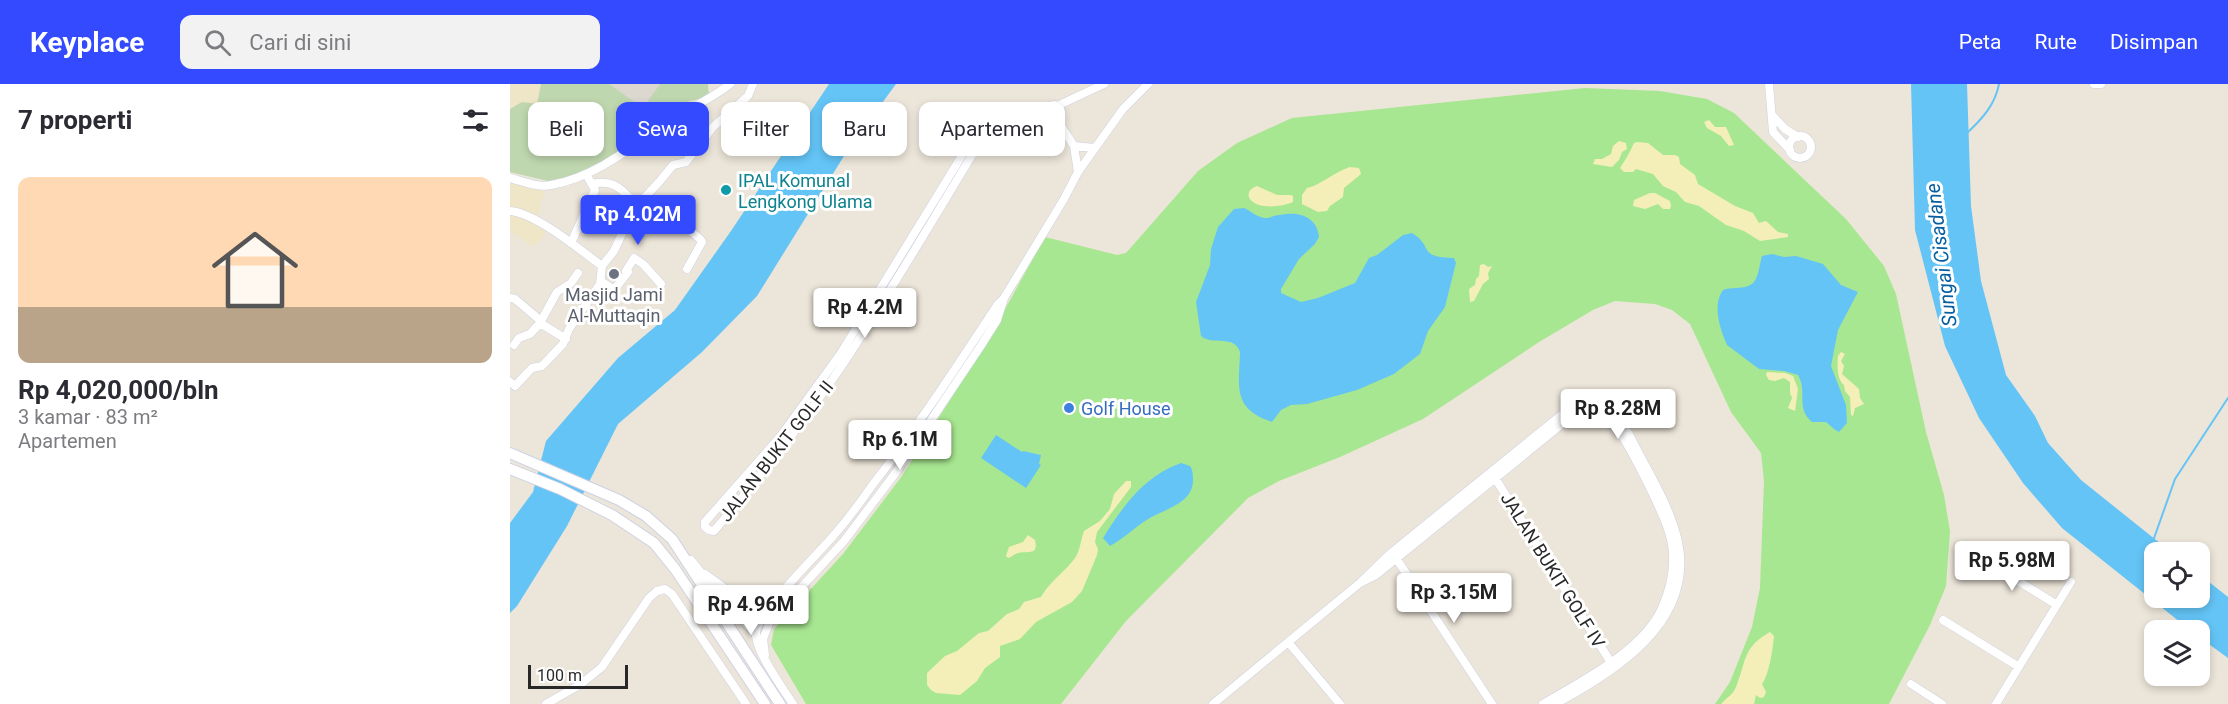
<!DOCTYPE html>
<html lang="id">
<meta charset="utf-8">
<style>
:root{--surface:#fff;--page:#f2f2f3;--text:#2b2b33;--muted:#7c7c81;--accent:#334aff}
body{margin:0;font-family:Roboto,sans-serif;background:var(--page);color:var(--text);height:100vh;display:flex;flex-direction:column;font-size:22px;white-space:nowrap}
*{box-sizing:border-box;margin:0}
p{font-size:20px;color:var(--muted)}
.icon{flex:none;width:33px;height:33px;fill:none;stroke:currentColor;stroke-width:2;stroke-linecap:round;stroke-linejoin:round}
.map{position:relative;flex:1;overflow:hidden}
.details{display:flex;flex-direction:column;background:var(--surface);width:510px}
.details>*{flex:none}
.guide{position:absolute;left:18px;top:18px;width:570px;height:54px;display:flex;gap:12px}
.controls{position:absolute;left:1634px;top:458px;display:grid;gap:12px}
.controls a{display:grid;place-items:center;width:66px;height:66px;border-radius:12px;background:var(--surface);box-shadow:0 3px 9px #0003;font-size:30px}
.scale{position:absolute;left:18px;bottom:15px;width:100px;box-sizing:border-box;padding-left:6px;border:3px solid #282828;border-top:0;font-size:16px;line-height:21px;white-space:nowrap;color:#282828;-webkit-text-stroke:4px #fff;paint-order:stroke}
.price{position:absolute;translate:-50% -51px;padding:0 14px;border-radius:6px;background:#fff;color:#222;font-size:20px;line-height:39px;filter:drop-shadow(0 2px 3px #0008)}
.price::after{content:'';position:absolute;left:50%;top:36px;width:18px;height:14px;margin-left:-9px;background:inherit;clip-path:polygon(0 0,100% 0,50% 100%)}
.price.current{background:var(--accent);color:#fff}
ul{padding:0;list-style:none}
li{display:grid;align-content:center;gap:12px;height:318px;padding:0 18px}
li span{display:grid;place-items:center;height:186px;border-radius:12px;color:#555}
li>.icon{margin-inline-start:auto}
span .icon{width:108px;height:108px;fill:#fffc;stroke-width:1}
li b{font-size:26px}
h2{display:flex;justify-content:space-between;align-items:center;height:72px;padding:0 18px;font-size:26px}
.tag{padding:0 21px;border-radius:12px;background:var(--surface);box-shadow:0 3px 9px #0003;font-size:21px;line-height:54px}
.tag.current{background:var(--accent);color:#fff}
header{display:flex;align-items:center;gap:36px;box-sizing:border-box;height:84px;padding:0 30px;background:var(--accent);color:#fff}
header strong{font-size:28px}
nav{display:flex;gap:33px;margin-inline-start:auto;font-size:21px}
.search{width:420px;height:54px;background:var(--page);display:flex;align-items:center;gap:15px;box-sizing:border-box;padding:0 21px;border-radius:12px;color:var(--muted);font-size:22px}
main{display:flex;flex:1;min-height:0}
.map>svg:first-child{display:block}
.education{fill:#efe5c7}
.green{fill:#a8e791}
.sand{fill:#f4efb9}
.cemetery{fill:#bfd7af}
.plaza{fill:#dcd8d0}
.water{fill:#64c4f6}
.lines{fill:none;stroke-linecap:round;stroke-linejoin:round}
.stream{stroke:#64c4f6;stroke-width:2}
.minor-casing{stroke:#ced1e3;stroke-width:9}
.secondary-casing{stroke:#ced1e3;stroke-width:12}
.minor{stroke:#fff;stroke-width:8}
.secondary{stroke:#fff;stroke-width:10}
.culture-dot{fill:#0f9aa8;stroke:#fff;stroke-width:2}
.worship-dot{fill:#6b7280;stroke:#fff;stroke-width:2}
.shop-dot{fill:#3f7fe0;stroke:#fff;stroke-width:2}
.labels{text-anchor:middle;dominant-baseline:central;stroke-width:6;stroke-linejoin:round;paint-order:stroke}
.culture-label{font-size:18px;fill:#0d838f;stroke:#fff;text-anchor:start}
.worship-label{font-size:18px;fill:#5b616d;stroke:#fff}
.shop-label{font-size:18px;fill:#366cbe;stroke:#fff;text-anchor:start}
.street-label{font-size:18px;fill:#282828;stroke:#fff}
.water-label{font-size:20px;font-style:italic;fill:#055fa0;stroke:#fff}
</style>
<header>
<strong>Keyplace</strong>
<div class="search"><svg class="icon" aria-label="search" viewBox="0 0 24 24"><circle cx="10" cy="10" r="6"/><path d="M15 15l6 6"/></svg>Cari di sini</div>
<nav><a>Peta</a><a>Rute</a><a>Disimpan</a></nav>
</header>
<main>
<section class="details">
<h2>7 properti<svg class="icon" aria-label="filters" viewBox="0 0 24 24"><path d="M4 7h16M4 17h16"/><circle cx="9" cy="7" r="2"/><circle cx="15" cy="17" r="2"/></svg></h2>
<ul>
<li><span style="background:linear-gradient(#ffd9b3 70%,#b9a48a 0)"><svg class="icon" aria-label="home" viewBox="0 0 24 24"><path d="M3 11l9-7 9 7M6 9v11h12V9"/></svg></span><div><b>Rp 4,020,000/bln</b><p>3 kamar · 83 m²</p><p>Apartemen</p></div></li>
</ul>
</section>
<div class="map">
<svg width="1718" height="620" viewBox="0 0 1718 620">
<rect width="100%" height="100%" fill="#ece5d9"/>
<path class="education" d="M0,0h31l-4,20 -15,-2 -12,7z
M0,98l35,9 -10,33 11,7 -6,10 -8,5 -22,-15z"/>
<path class="green" d="M1075,4l75,3 47,8 27,14 112,106 38,47 12,28 30,138 18,63 6,36 -4,55 -16,39 -41,79h-174l15,-22 22,-55 8,-39 4,-107 -3,-28 -30,-41 -41,-88 -18,-14 -17,-6 -40,-3 -22,9 -54,32 -116,77 -83,38 -61,24 -31,17 -122,123 -65,83h-255l-35,-59 3,-16 69,-75 59,-78 87,-138 56,-101 72,18 9,-2 72,-82 39,-28 55,-25z"/>
<path class="sand" d="M1199,36l6,7h11l8,18 -5,1 -8,-10 -14,-8 -3,-6z
M1109,57l7,2 1,6 -5,3 -3,8 -7,7 -19,-3 2,-5h7l9,-5 2,-8z
M1127,58l11,1 15,12h12l4,2 1,7 15,11 3,9 37,22 18,7 6,10 7,-2 12,11 10,2v3l-28,4 -16,-10 -18,-6 -27,-19 -14,-4 -9,-10 -13,-6 -10,-12 -17,-5 -3,3h-9l-4,-4c6,-9 10,-16 14,-25z
M840,83l9,1 2,6 -17,14 -1,9 -13,9 -3,5 -9,1 -16,-8v-9l5,-7c14,-3 27,-16 43,-21z
M747,102l20,9h14l2,1v6c-8,4 -25,6 -34,3 -13,-4 -14,-15 -2,-19z
M1140,109h5l15,8 1,5 -1,3h-7l-5,-5 -13,5 -12,-3 1,-6z
M974,180l4,3 4,-1 -4,7 1,6 -6,5 -9,17 -4,1 -1,-13 6,-4 1,-6 3,-3 1,-11z
M1331,268l4,2 -4,7 3,5 -2,8 17,15 1,9 4,6 -9,4 -2,8 -2,-1 -1,-18 -5,-6 -1,-6c-7,-5 -7,-20 -6,-29z
M1257,288l18,1 8,3 5,13 -3,22 -7,-3 4,-10 -2,-5v-11l-6,-4 -9,3 -6,-1 -3,-5z
M616,397h5v6l-34,45 -2,10 3,7 -1,6 -15,36 -10,11 -36,20 -16,17 -20,7v11l-15,11 -8,13 -17,14 -24,-2 -5,-3 -4,-5v-12l18,-17 12,-5 22,-18 9,-2 19,-17 12,-5 5,-7 17,-5c8,-15 25,-26 34,-39 5,-7 6,-19 9,-27l16,-10 10,-12 4,-15z
M518,451l7,5c4,17 -9,10 -17,13 -4,1 -6,4 -10,5l-2,-2 3,-9 14,-5z
M1260,548l4,4c-1,12 -5,39 -12,48l4,8 -2,5 -4,1 -4,-3 -2,9h-33c5,-6 12,-9 15,-17 11,-27 6,-39 34,-55z"/>
<path class="cemetery" d="M31,0h167l1,12 -26,7 -52,34 5,6 -56,31 -21,6 -11,1 -38,-9v-63l12,-7 15,2z"/>
<path class="plaza" d="M99,0h51l-17,24z"/>
<path class="water" d="M319,0h67l-47,64 -92,148 -55,56 -84,72 -51,102 -50,80 -7,7v-90l23,-31 13,-51 72,-83 57,-48 56,-79z
M1401,0h56l4,122 10,75 25,94 29,41 13,27 33,37 90,72h-17v45h45v-23l29,23v61l-29,-21v-7h-9l-128,-102 -39,-45 -44,-65 -34,-72 -30,-116z
M734,124c7,3 14,10 22,10 4,0 9,-3 14,-3 18,-4 37,1 39,22l-4,7 -16,15 -18,30v4l20,9 17,-4 37,-15 14,-25 8,-3 26,-20 9,-2c23,14 4,24 42,25l2,5 -11,44 -17,24 -8,23 -26,20 -37,16 -50,14 -16,1 -10,5 -9,12c-40,-13 -33,-35 -32,-70 -6,-18 -27,-6 -39,-16l-5,-34 14,-37 1,-16 7,-22 16,-18z
M1262,170l12,3 12,-1 27,8 18,21 17,7 -20,38 -7,36 15,39 1,18 -8,9 -5,-3 -8,-7h-14c-17,-15 -4,-29 -14,-47l-14,-4 -25,-2 -32,-24c-7,-16 -15,-40 -4,-55 8,-3 17,-1 25,-4 11,-3 11,-21 14,-30z
M486,351l26,17 1,-1 18,4 -2,9 2,1 -15,23 -45,-30z
M671,379l9,3c3,5 3,8 3,14 0,25 -31,29 -48,41 -12,8 -22,18 -35,25l-7,-8c20,-32 41,-62 78,-75z"/>
<g class="lines">
<path class="stream" d="M1457,49c15,-14 28,-28 32,-49
M1643,457l22,-62 53,-81"/>
<g class="minor-casing">
<path id="minor" d="M1259,0l4,48 17,18
M1584,0h7
M537 28a7 7 0 1 1 14 0a7 7 0 1 1-14 0Z
M547,22l47,-22
M1263,32l12,13 13,8
M546,34l18,28 4,26
M477,39l-4,14c-45,74 -89,149 -136,221 -40,60 -86,118 -133,173l-5,-1 -4,-3v-5l75,-85 61,-84 136,-222c26,-24 37,-25 71,-22
M1279 63a11 11 0 1 1 22 0a11 11 0 1 1-22 0Z
M564,62l20,2
M0,94c12,3 28,10 41,7 45,-8 83,-40 120,-65 20,-13 41,-21 59,-36
M82,100c24,-5 29,6 45,21
M138,111l52,44 2,3 -15,27
M0,127c26,2 70,39 92,55l-2,18 -31,45 -6,15 -21,22 -10,2 -17,18 -5,-4
M61,159l24,-53 -9,-16
M92,182l12,-15 19,-41 27,-29 13,-16 13,-3 27,-35 35,-31 5,-12
M91,197l13,9 14,-18 -2,-1 8,-13 9,6 18,20
M0,214l5,1 26,22
M30,239l26,16
M4,261l5,-7 11,-4 10,-11 17,-31 14,-9 7,-10
M985,394l115,183
M886,474l96,146
M1471,474l76,47
M181,476l33,41 32,33
M195,490l61,44
M852,498l14,-7 191,-155c12,-6 26,-9 39,-3 16,8 57,96 63,115 2,7 4,15 4,23 1,17 -4,37 -11,53 -19,43 -81,73 -119,96
M1433,536l76,47
M778,558l52,62
M255,571l-2,-16 7,-18 74,-80 53,-70 83,-124 17,-27 7,-22
M1401,600l31,20
M36,620l35,-20 21,-17 47,-69 8,-7 8,-2 7,5 74,110
M283,620c-10,-15 -39,-55 -37,-71 2,-20 55,-72 70,-89 17,-18 31,-37 45,-57 46,-59 86,-121 127,-183l6,-6 60,-99 14,-27 45,-63 25,-25
M703,620l148,-122 30,-29 169,-137c30,-19 55,-8 71,22 16,33 39,67 47,104 17,80 -63,130 -123,162
M1486,620l75,-122"/>
</g>
<g class="secondary-casing">
<path id="secondary" d="M0,369l109,47 27,16 26,23 108,165
M0,385l50,20 52,26 42,28 21,26 90,135"/>
</g>
<use href="#minor" class="minor"/>
<use href="#secondary" class="secondary"/>
</g>
<circle class="culture-dot" cx="216" cy="106" r="6"/>
<circle class="worship-dot" cx="104" cy="190" r="6"/>
<circle class="shop-dot" cx="559" cy="324" r="6"/>
<g class="labels">
<g class="culture-label">
<text x="228" y="96">IPAL Komunal<tspan x="228" dy="21">Lengkong Ulama</tspan></text>
</g>
<g class="worship-label">
<text x="104" y="210">Masjid Jami<tspan x="104" dy="21">Al-Muttaqin</tspan></text>
</g>
<g class="shop-label">
<text x="571" y="324">Golf House</text>
</g>
<g class="street-label">
<text transform="translate(266 367) rotate(-52)">JALAN BUKIT GOLF II</text>
<text transform="translate(1043 486) rotate(58)">JALAN BUKIT GOLF IV</text>
</g>
<g class="water-label">
<text transform="translate(1431 171) rotate(-97)">Sungai Cisadane</text>
</g>
</g>
</svg>
<div class="controls">
<a><svg class="icon" aria-label="locate" viewBox="0 0 24 24"><circle cx="12" cy="12" r="6"/><path d="M12 2v4M12 18v4M2 12h4M18 12h4"/></svg></a>
<a><svg class="icon" aria-label="layers" viewBox="0 0 24 24"><path d="M12 4l9 5-9 5-9-5zM3 14l9 5 9-5"/></svg></a>
</div>
<div class="scale">100 m</div>
<b class="price current" style="left:128px;top:162px">Rp 4.02M</b>
<b class="price" style="left:355px;top:255px">Rp 4.2M</b>
<b class="price" style="left:1108px;top:356px">Rp 8.28M</b>
<b class="price" style="left:390px;top:387px">Rp 6.1M</b>
<b class="price" style="left:1502px;top:508px">Rp 5.98M</b>
<b class="price" style="left:944px;top:540px">Rp 3.15M</b>
<b class="price" style="left:241px;top:552px">Rp 4.96M</b>
<div class="guide">
<a class="tag">Beli</a>
<a class="tag current">Sewa</a>
<a class="tag">Filter</a>
<a class="tag">Baru</a>
<a class="tag">Apartemen</a>
</div>
</div>
</main>
